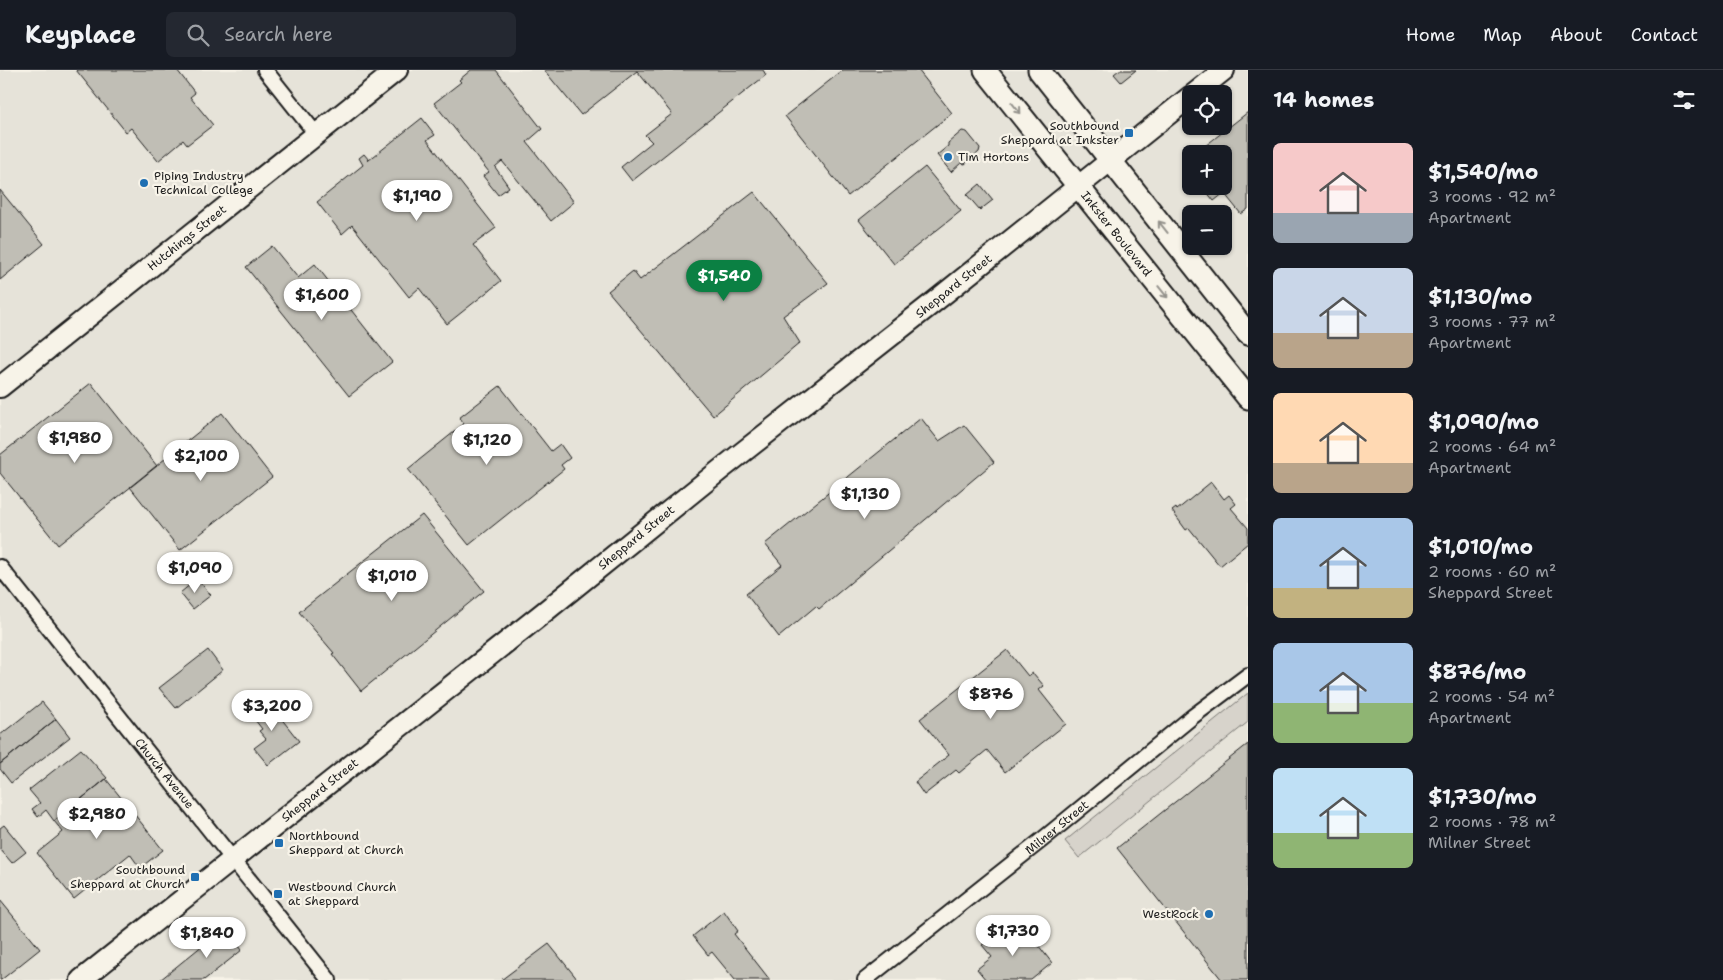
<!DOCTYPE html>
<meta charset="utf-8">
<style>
:root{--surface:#171b24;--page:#242831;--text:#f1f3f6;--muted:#9ea1a6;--line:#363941;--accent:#0b8043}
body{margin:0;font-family:"Shantell Sans",sans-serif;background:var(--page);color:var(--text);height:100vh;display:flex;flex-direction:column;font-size:19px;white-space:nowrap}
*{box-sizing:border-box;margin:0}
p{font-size:16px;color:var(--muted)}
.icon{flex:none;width:28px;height:28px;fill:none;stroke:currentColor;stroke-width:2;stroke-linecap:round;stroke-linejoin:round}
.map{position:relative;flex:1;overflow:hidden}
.drawer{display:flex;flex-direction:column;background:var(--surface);width:475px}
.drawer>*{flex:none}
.fabs{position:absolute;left:1182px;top:15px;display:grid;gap:10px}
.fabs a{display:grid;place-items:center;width:50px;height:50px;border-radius:8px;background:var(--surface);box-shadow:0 1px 4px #0004;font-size:25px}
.price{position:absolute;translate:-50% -42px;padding:0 11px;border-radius:18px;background:#fff;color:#222;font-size:16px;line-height:32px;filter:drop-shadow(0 1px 2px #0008)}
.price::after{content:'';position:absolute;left:50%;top:30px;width:15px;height:11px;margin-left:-8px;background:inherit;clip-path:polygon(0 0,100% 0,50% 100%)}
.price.current{background:var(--accent);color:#fff}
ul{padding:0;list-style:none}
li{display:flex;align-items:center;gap:15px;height:125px;padding:0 25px}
li span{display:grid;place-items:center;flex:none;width:140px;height:100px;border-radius:8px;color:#555}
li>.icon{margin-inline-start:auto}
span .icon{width:60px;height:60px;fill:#fffc;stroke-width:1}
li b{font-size:21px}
h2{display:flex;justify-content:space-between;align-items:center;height:60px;padding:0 25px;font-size:21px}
header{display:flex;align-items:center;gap:30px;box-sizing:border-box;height:70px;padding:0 25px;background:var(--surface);border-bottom:1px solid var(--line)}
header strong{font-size:24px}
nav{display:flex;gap:28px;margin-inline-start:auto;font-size:18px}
.search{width:350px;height:45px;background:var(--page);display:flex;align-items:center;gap:12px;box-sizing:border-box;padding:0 18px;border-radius:8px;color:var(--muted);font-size:19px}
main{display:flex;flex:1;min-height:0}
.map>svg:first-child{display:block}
.built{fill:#e6e3d9;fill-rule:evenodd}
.green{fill:#d7d3cb;stroke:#7a7874}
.building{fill:#c0beb5;stroke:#1c1c1c}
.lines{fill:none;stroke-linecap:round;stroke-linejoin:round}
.street-casing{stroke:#1c1c1c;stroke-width:18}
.secondary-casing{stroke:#1c1c1c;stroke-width:24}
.primary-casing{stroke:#1c1c1c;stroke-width:25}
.street{stroke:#f7f3e8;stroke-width:14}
.secondary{stroke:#f7f3e8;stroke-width:20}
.primary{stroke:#f7f3e8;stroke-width:21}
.oneway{stroke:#94928c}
.poi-dot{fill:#1f6fb2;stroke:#f7f3e8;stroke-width:2}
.labels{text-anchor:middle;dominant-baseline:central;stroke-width:4.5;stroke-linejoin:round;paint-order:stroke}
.poi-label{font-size:12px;fill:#1c1c1c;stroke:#f7f3e8;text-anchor:start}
.street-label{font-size:12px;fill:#1c1c1c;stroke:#f7f3e8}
</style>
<header>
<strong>Keyplace</strong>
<div class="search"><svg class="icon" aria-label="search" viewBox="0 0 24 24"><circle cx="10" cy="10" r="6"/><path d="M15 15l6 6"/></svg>Search here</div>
<nav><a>Home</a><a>Map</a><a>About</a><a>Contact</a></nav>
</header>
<main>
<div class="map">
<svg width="1248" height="910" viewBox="0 0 1248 910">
<rect width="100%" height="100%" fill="#f7f3e8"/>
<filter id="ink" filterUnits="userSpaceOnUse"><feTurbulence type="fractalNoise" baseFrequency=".02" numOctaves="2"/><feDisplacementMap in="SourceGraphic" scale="10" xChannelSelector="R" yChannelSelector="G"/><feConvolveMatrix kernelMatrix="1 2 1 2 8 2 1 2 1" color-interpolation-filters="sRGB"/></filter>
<g filter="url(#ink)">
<path class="built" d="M0,0h1248v910h-1248zM1191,24h33v32h-33zM1191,84h33v32h-33zM1191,144h33v32h-33z"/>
<path class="green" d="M1248,623v29l-169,136 -14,-17z"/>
<path class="building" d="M76,0h101l18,23 -5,4 23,28 -26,20 -4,-5 -25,21 -27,-33 -5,4z
M471,0h25l46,59 -15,13 47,60 -23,19 -49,-60 -7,6 14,20 -11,8 -15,-19 6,-4 -55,-69 27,-21 -2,-2z
M544,0h219l3,5 -134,106 -11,-14 31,-25 -7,-7 27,-21 -35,-43 -56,44z
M843,0h75l34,43 -104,83 -63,-80z
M1119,0h17l-15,12 -7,-8z
M1248,42v97l-7,5 -17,-21 -10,8 -12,-15h22v-32h-29z
M422,48l13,17 -8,5 69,88 -23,17 28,36 -54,43 -28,-36 -10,9 -57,-72 -10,9 -25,-32 46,-37 -4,-7 5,-4 5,6z
M962,61l5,1 13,16 -1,4 -14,12 -4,-1 -10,9 -14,-17 11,-9v-3z
M925,97l36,44 -67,53 -35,-44z
M980,114l13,16 -13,10 -13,-15z
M0,120l44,54 -44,36z
M754,122l74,91 -45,33 17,27 -87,73 -105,-125 25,-20 7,9z
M272,176l26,32 17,-14 77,98 -43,34 -103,-129z
M91,313l66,83 -99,79 -58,-72v-18z
M500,316l51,65 9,-7 10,14 -9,7 3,4 -95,76 -61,-76 56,-45 -5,-6z
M222,343l50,64 -92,73 -50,-63z
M921,348l18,23 25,-16 30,37 -175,147 -3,-3 -37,31 -33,-43 36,-29 -17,-21z
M1211,412l13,17 5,-4 7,9 -5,4 17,20v15l-28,23 -31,-38 -3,2 -14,-19 4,-3 1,2z
M422,445l62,76 -123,100 -29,-37 2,-1 -35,-41z
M197,509l14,16 -18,14 -13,-16z
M208,580l15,20 -47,38 -17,-20z
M1007,580l21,26 5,-3 11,13 -5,4 27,34 -61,48 -18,-22 -28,23 -3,-3 -32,25 -9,-13 34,-27 -29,-36z
M265,628l34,43 -31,24 -14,-17 12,-9 -7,-8 3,-2 -14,-18z
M42,632l14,17 -56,45v-29z
M56,649l14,18 -59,46 -11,-14v-5z
M1248,674v236h-26l-105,-132z
M81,679l26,29 -53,43 -8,-11 -8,7 -6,-8 8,-6 -11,-13z
M106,709l57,71 -23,18 -10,-14 -56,45 -37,-46 26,-21 -9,-11z
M4,755l22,27 -14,11 -12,-14v-21z
M0,830l40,49 -39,31h-1z
M724,841l14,20 -4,3 36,46h-35l-23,-28 -4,3 -15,-19z
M1009,854l7,8 -3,2 5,6 10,-8 24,31 -21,17h-45l-9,-11 15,-12 -10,-12z
M225,857l17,23 -38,30h-44z
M549,874l29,36h-77z"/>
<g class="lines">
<g class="street-casing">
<g id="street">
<path d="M265,0l51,64"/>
<path id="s1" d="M0,497l329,413"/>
<path id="s2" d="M865,910l178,-141 149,-122 56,-42"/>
</g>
</g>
<g class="secondary-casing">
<g id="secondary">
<path d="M1194,24l30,-24"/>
<path id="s3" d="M0,317l397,-317"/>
<path id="s4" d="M81,910l462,-367 177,-143 209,-164 262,-210"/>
</g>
</g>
<g class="primary-casing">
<g id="primary">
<path id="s5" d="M985,0l263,328"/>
<path d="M1039,0l209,264"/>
</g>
</g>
<use href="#street" class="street"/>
<use href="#secondary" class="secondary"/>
<use href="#primary" class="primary"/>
</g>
<defs><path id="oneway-shaft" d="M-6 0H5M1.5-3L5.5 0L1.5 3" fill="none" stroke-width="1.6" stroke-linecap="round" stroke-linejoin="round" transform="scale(1.25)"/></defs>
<g class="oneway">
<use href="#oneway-shaft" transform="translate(1016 38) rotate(51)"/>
<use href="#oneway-shaft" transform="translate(1163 157) rotate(-128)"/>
<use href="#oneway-shaft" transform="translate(1163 222) rotate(51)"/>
</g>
</g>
<g class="poi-dot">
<rect x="1124" y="58" width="10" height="10" rx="2.5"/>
<circle cx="948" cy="87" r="5"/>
<circle cx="144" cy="113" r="5"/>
<rect x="274" y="768" width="10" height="10" rx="2.5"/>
<rect x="190" y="802" width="10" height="10" rx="2.5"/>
<rect x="273" y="819" width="10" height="10" rx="2.5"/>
<circle cx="1209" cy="844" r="5"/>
</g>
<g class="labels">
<g class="poi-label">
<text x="1119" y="56" text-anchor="end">Southbound<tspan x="1119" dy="14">Sheppard at Inkster</tspan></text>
<text x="958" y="87">Tim Hortons</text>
<text x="154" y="106">Piping Industry<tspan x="154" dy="14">Technical College</tspan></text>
<text x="289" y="766">Northbound<tspan x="289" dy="14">Sheppard at Church</tspan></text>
<text x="185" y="800" text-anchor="end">Southbound<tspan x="185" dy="14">Sheppard at Church</tspan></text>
<text x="288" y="817">Westbound Church<tspan x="288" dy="14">at Sheppard</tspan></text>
<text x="1199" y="844" text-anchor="end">WestRock</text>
</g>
<g class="street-label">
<text stroke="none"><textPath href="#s5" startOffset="210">Inkster Boulevard</textPath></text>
<text stroke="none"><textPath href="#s3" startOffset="239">Hutchings Street</textPath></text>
<text stroke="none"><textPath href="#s4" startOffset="1115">Sheppard Street</textPath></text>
<text stroke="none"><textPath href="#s4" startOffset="710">Sheppard Street</textPath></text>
<text stroke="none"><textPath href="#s1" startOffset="264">Church Avenue</textPath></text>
<text stroke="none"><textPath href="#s4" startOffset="305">Sheppard Street</textPath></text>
<text stroke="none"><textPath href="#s2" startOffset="245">Milner Street</textPath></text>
</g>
</g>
</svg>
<div class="fabs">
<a><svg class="icon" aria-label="locate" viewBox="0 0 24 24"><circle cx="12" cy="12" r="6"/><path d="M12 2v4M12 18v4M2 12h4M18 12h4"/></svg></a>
<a>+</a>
<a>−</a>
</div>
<b class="price" style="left:417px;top:152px">$1,190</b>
<b class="price current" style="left:724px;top:232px">$1,540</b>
<b class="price" style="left:322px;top:251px">$1,600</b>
<b class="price" style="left:75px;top:394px">$1,980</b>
<b class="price" style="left:487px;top:396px">$1,120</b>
<b class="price" style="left:201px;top:412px">$2,100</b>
<b class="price" style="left:865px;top:450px">$1,130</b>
<b class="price" style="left:195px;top:524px">$1,090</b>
<b class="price" style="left:392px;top:532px">$1,010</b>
<b class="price" style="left:991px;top:650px">$876</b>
<b class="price" style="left:272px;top:662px">$3,200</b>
<b class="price" style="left:97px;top:770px">$2,980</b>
<b class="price" style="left:1013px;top:887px">$1,730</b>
<b class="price" style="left:207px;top:889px">$1,840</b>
</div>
<section class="drawer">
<h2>14 homes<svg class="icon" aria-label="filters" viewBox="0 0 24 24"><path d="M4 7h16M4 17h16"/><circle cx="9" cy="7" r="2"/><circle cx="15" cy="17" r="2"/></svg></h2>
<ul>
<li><span style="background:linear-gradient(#f6c9c9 70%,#9aa5b1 0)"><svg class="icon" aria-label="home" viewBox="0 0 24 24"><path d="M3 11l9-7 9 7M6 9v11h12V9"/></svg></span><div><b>$1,540/mo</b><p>3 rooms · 92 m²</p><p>Apartment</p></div></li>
<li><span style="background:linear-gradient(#c9d6e8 65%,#b9a48a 0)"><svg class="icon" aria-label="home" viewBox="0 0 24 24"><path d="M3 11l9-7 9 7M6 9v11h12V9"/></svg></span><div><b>$1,130/mo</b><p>3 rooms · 77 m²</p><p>Apartment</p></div></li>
<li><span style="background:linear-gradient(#ffd9b3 70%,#b9a48a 0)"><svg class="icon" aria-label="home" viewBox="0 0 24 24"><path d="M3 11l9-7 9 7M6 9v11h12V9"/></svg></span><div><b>$1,090/mo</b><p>2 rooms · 64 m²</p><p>Apartment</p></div></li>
<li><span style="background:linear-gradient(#a9c7e8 70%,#c2b280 0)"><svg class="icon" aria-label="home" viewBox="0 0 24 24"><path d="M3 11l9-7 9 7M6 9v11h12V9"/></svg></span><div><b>$1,010/mo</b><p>2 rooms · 60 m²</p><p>Sheppard Street</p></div></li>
<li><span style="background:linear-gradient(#a9c7e8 60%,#8fb573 0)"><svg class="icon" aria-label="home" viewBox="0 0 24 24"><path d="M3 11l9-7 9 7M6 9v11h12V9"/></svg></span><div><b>$876/mo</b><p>2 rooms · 54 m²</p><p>Apartment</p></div></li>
<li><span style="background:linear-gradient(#bfe0f5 65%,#8fb573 0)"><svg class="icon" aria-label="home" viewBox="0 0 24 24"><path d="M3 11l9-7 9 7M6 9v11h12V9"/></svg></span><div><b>$1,730/mo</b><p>2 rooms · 78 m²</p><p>Milner Street</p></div></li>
</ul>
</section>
</main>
